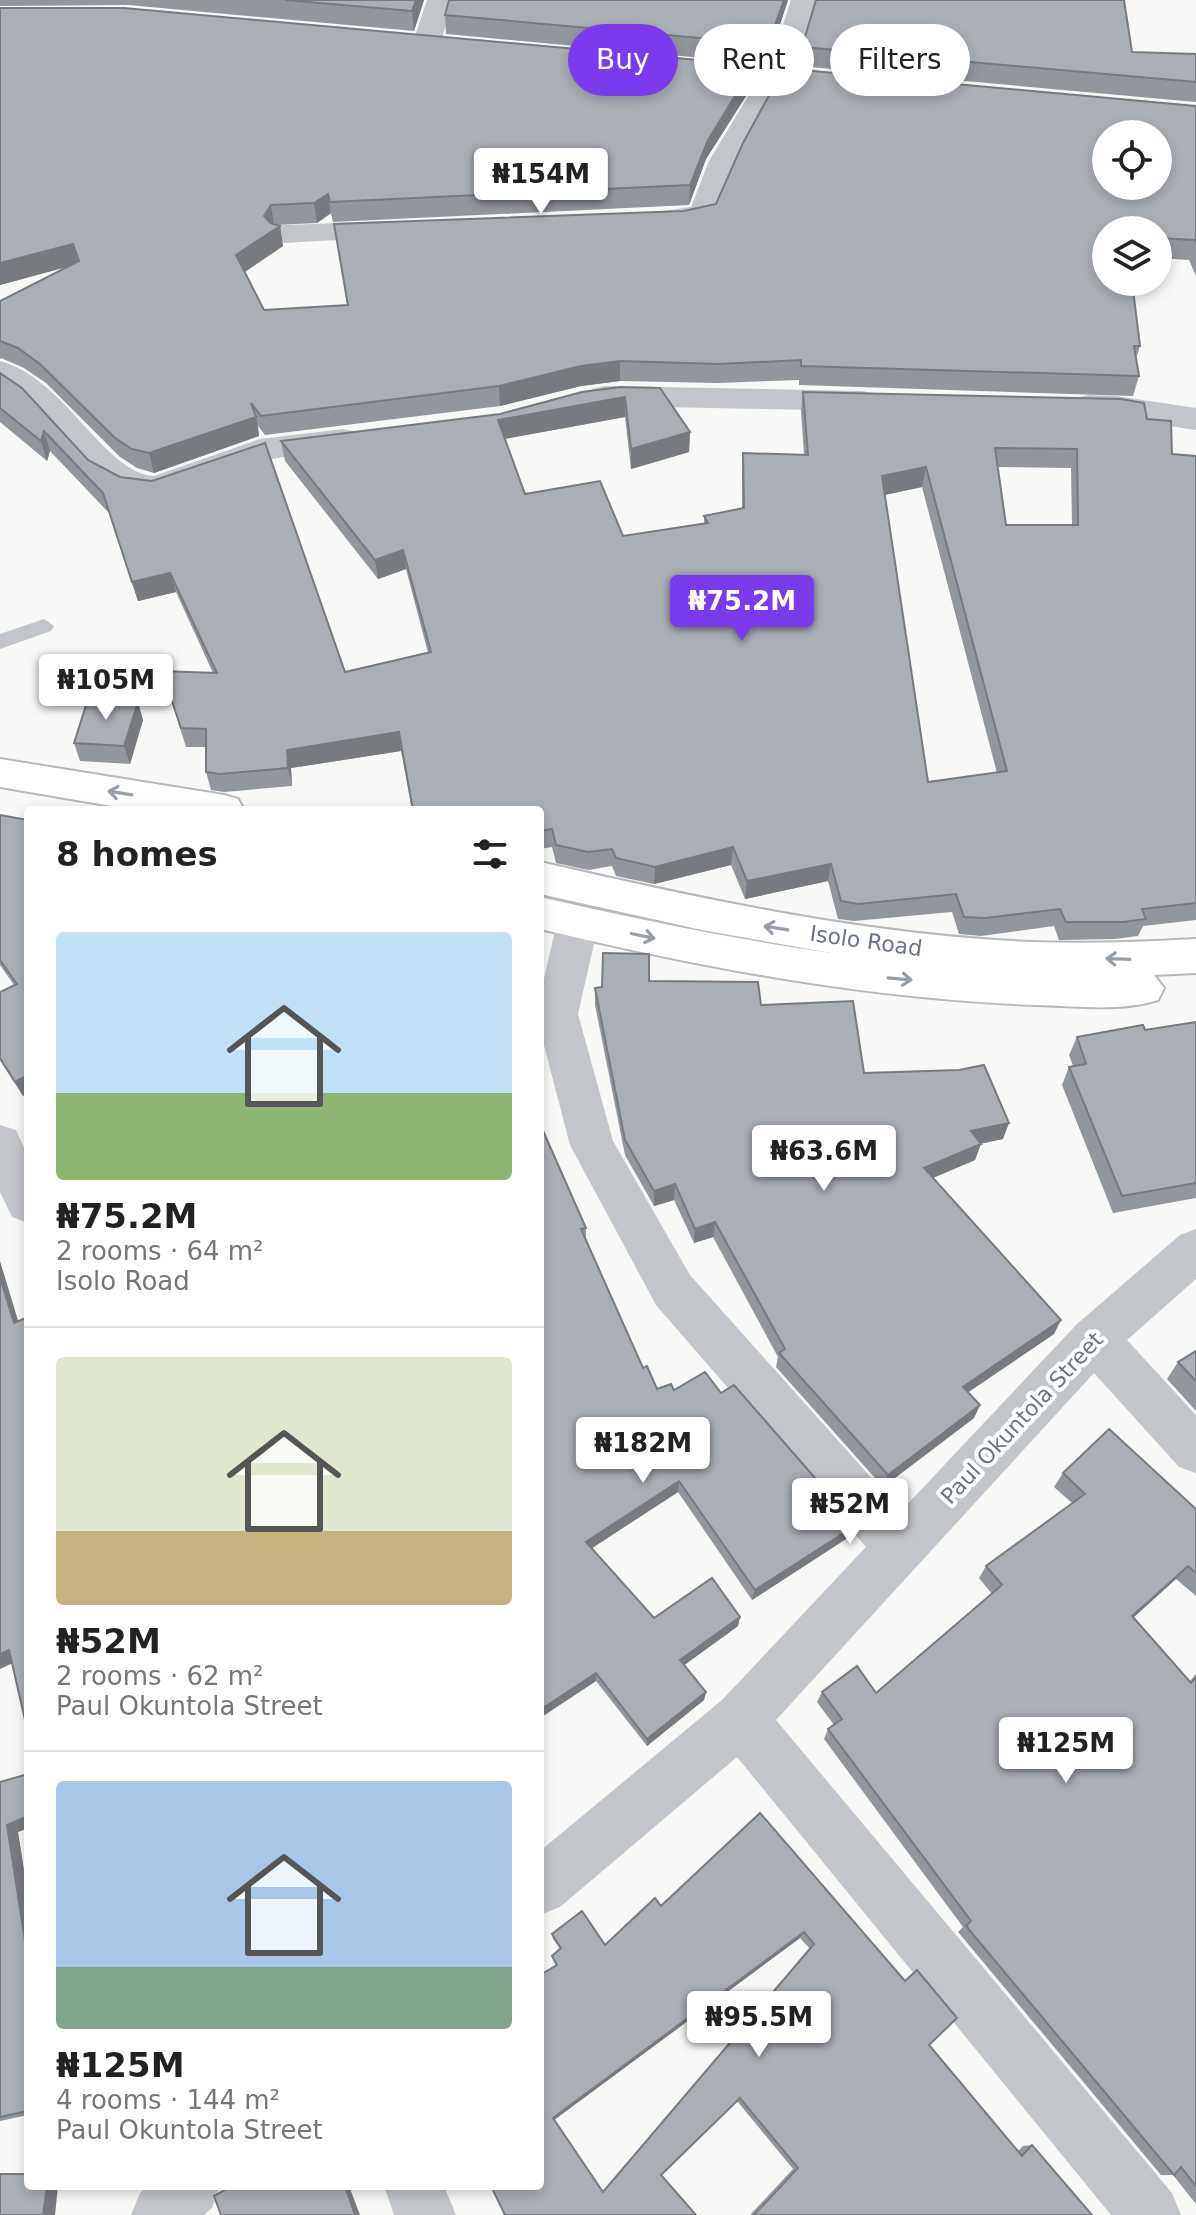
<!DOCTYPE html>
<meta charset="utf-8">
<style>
:root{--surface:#fff;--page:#f2f2f2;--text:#222;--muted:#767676;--line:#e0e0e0;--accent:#7c3aed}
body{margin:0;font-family:"DejaVu Sans",sans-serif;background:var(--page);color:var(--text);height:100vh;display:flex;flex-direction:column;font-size:30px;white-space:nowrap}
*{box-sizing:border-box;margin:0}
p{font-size:26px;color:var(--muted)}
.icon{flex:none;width:44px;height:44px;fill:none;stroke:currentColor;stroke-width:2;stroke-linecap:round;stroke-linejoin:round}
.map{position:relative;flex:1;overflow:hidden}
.sheet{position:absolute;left:24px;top:806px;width:520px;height:1384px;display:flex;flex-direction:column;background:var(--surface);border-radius:8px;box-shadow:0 4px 12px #0003}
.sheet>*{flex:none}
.guide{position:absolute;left:568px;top:24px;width:508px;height:72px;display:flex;gap:16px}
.tools{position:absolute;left:1092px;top:120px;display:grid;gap:16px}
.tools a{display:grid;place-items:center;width:80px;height:80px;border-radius:50%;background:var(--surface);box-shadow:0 4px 12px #0003;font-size:40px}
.price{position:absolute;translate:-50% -68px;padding:0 18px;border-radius:8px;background:#fff;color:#222;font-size:26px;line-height:52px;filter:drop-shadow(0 2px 4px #0008)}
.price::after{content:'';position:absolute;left:50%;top:48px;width:24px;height:18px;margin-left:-12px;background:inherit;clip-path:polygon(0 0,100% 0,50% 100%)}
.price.on{background:var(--accent);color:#fff}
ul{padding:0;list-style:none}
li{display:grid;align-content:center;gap:16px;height:424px;padding:0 32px}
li+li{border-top:2px solid var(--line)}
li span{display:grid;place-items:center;height:248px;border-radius:8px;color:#555}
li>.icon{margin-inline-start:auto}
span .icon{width:144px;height:144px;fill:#fffc;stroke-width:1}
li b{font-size:34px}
h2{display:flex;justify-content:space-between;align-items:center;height:96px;padding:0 32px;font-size:34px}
.tag{padding:0 28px;border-radius:36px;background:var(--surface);box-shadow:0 4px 12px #0003;font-size:28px;line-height:72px}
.tag.on{background:var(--accent);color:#fff}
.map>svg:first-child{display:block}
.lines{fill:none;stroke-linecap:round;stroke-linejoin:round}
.primary-casing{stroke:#b6b8bd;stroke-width:4}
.service{fill:#c2c5c9;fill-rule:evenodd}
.minor{fill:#c2c5c9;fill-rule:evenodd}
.primary{fill:#fff;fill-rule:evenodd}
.wall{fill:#92969d;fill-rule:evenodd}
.shaded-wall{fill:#777a7f}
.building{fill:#aaafb6;stroke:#777a7f;stroke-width:2;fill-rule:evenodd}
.oneway{stroke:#979ea9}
.labels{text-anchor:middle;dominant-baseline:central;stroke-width:8;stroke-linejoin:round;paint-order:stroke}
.street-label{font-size:22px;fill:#6b7484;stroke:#fff}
</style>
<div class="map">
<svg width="1196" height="2215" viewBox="0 0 1196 2215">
<rect width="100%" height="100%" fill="#f8f8f6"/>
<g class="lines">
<g class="primary-casing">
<path id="primary" d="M0,759l224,36 14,4 6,11h-109l-135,-23z
M540,862c162,37 326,73 492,80 55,2 109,0 164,-3v34l-42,2 10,13 -6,12c-36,12 -83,6 -121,5 -169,-6 -333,-37 -497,-76v-32c96,22 193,42 291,56l-129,-23 -162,-36z"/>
</g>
<path class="service" d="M44,619l10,7 -3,5 -51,18v-15z"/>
<path class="minor" d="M427,0h26l-13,45 -4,6 -10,2 -10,-2 -4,-6z
M791,0h26l-21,70 52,6 4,6 -4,6 -10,2 -52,-4 -12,11 -35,64 -25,60 -60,8 -11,-3 -4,-6 4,-6 48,-7 18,-46 47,-78 -70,-7 -4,-6 4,-6 10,-2 73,6z
M394,221l11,3 4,6 -4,6 -120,7 -11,-3 -4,-6 4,-6 11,-3z
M0,361c65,17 105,113 154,115l106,-37 83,-10 12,3 5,8 -5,8 -12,3c-26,3 -54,3 -79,10 -57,14 -113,61 -167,17 -36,-30 -56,-70 -97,-93z
M604,386l259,5 12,3 4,7 -4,7 -12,3 -259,-5 -12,-3 -4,-7 4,-7z
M1088,395l28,1 80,12v22l-120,-18 -4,-7 4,-7z
M578,906l15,4 6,12 -21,92 35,127 77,134 211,236 176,-187 103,-89 16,-6v50l-69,61 69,75v58l-17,-6 -85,-94 -318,347 396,473 9,22h-70l-374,-458 -177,150 -20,8v-64l182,-151 144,-153 -210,-242 -86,-160 -30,-115v-34l17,-74 6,-12z
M0,1125l16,5 12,26v67l-16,-6 -12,-25z
M147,2186h73l-8,22 -8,7h-73l9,-22z
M384,2186h60l12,29h-62z"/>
<use href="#primary" class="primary"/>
</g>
<path class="wall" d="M0,0h424l-10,31 -286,-26 -128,1z
M788,0l-21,64 -321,-30 -1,-19z
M0,8l753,77 -47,74 -17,46 -356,17 -2,-9 -14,10 -41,2 4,1 3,20 -38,26 19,38 83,-5 -13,-81 350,-13 512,-105v170l-7,-16 -31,-2v-28h-52l34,116 -4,13 3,17 -6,20 -334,-11v-5l-81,3 -98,-2 -39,5 -81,20 -235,29 -7,-9 1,10 -105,37 -17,-5 -17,-11 -74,-74 -22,-15 -23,-10 -1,1v-58l68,-35 -68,19z
M802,47l394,7v48l-396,-36z
M0,373l88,87 257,212 83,-19 -22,-84 -28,10 -93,-118 -4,-20 219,-27 120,-27 70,45 -1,20 -58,17 -6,-52 -121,22 21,55 98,42 81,-13v-7l38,-8v-35l1,-20 61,2 -3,-44 2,-19 344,27 25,35 24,2v464l-53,6 -5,10 -23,3 -56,1 -5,-14 -73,10 -22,-2 -7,-22 -98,9 -16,-2 -10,-38 -83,18 -14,-34 -77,19 -38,-8 -4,-10 -24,4 -32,-7 -4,-16 -12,2v-39h-128l-11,-59 -110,17 1,18 -68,6 -13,-2 -5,-18v-25h-20l-24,-76 51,2 -37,-81 -38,9 -29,-88 -59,-62 -3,10 -47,-39zM997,467l74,1 1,57h-66zM922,487l75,286 -69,9 -43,-287z
M143,720l-13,44 -50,-3 -6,-18z
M0,815l28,5 -5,276 -23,-36v-68l14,-7 -14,-20z
M649,981l112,24 103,68 139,66 -23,4 -5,17 -43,18 122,156 -86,58 12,13 -6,13 -91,69 -107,-120 2,-10 -65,-120 -19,6 -20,-43 -20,6 -29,-51 -30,-150v-17z
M1196,1022v176l-83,15 -51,-128 7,-18 4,-1 -4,-11 8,-18 68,-7z
M540,1123l46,105v12l57,128 14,21 64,4 128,144 -97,63 -74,-108 -86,56 62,70 86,-1 -2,9 -54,39 22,27 -2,8 -57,46 -51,-65 -56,37z
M1196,1351v60l-29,-32 11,-17z
M1063,1473l133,36v87l-20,-17 -43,38 57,64 6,-7v530l-23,-29h-12l-203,-243 5,-5 -139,-188 4,-10 6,-4 -17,-23 5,-10 54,1 116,-99 -13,-16 7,-12 86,-63 -18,-16z
M28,1774v54l-10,4 10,65v218l-28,6v-339z
M760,1813l144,168 13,-11 12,75 89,106 5,-5 9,-1 60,70h-342l43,-46 -56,-68 -76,74 35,40h-191l51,-249 -4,-10 8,-7 -7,-10 -1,-5 53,11 56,-39zM800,1938l10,11 -207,243 -49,-72z"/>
<path class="shaded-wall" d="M416,0h8l-10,31 -2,-20z
M784,0h4l-21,64 1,-20z
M754,65l-1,20 -47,74 -17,46 1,-20 18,-45z
M328,194l3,19 -14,10 -3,-20z
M271,205l3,20 6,1 3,20 -43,29 -4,-20z
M73,244l5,20 -78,21v-22z
M620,361v20l-39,5 -81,20 -1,-20 82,-20z
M625,397v20l-126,23 -1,-20z
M256,417l3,19 -105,37 -5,-20z
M44,431l6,20 -3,10 -6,-20z
M690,432l-1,20 -58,17v-20z
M926,467l-4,20 -43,9 3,-20z
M403,550l3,19 -28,10 -3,-19z
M170,573l6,19 -38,9 -6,-19z
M138,702l5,18 -13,44 -6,-18z
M399,732l2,19 -110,17 1,18 -4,-18 -1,-18z
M733,847l-2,18 -77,19 1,-17z
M831,864l-3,17 -83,18 2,-18z
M28,1075v18l-5,3 -8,-14z
M1009,1123l-6,16 -37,8 5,-16z
M981,1144l-6,16 -56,24 5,-16z
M675,1184l-1,16 -20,6v-15z
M715,1222l-2,15 -19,6 1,-14z
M0,1261l23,76 -9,-14 -14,-46z
M1061,1320l-7,14 -97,66 6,-13z
M980,1405l-6,13 -91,69 5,-12z
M679,1481l-1,11 -92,60v-10z
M853,1527l-4,10 -97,63 3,-10z
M1188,1566l-12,13 -54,49 10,-12z
M740,1617l-2,9 -59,43 1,-9z
M9,1650l10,10 -19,9v-15z
M596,1673v8l-56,37v-8z
M706,1692l-2,8 -57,46v-7z
M543,1781l1,7 -4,2v-8z
M28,1816v12l-10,4 10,65v51l-2,-1 -19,-122z
M804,1932l-4,6 -246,182 -1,-2z
M47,2186h11l-3,29h-12z
M345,2186h4l11,29h-5z"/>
<path class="building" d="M285,0h131l-4,11z
M449,0h335l-16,44 -323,-29z
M816,0h308l8,52 64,2v28l-394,-35z
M0,8h124l630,57 -46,75 -18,45 -360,17 -2,-8 -14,9 -43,2 -7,11 6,7 10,3 -44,29 28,55 84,-5 -14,-81 350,-13 32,-7 27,-61 35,-64 13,-10 405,37v137l-1,-3 -37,-2v-8h-52v52h26l8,64h-6l5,30 -338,-10v-6l-82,4 -99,-3 -39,5 -82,20 -238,30 -10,-13 5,14 -107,36 -17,-4 -17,-11 -75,-74 -22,-16 -18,-7v-40l79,-40 -6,-17 -73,19zM1106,134h52v52h-52z
M0,373l22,15 66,72 32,17 32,4 113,-38 80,229 86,-20 -28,-102 -28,10 -94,-119 219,-27 82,-22 38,-5 40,1 30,44 -59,17 -6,-52 -127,23 27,74 75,-13 23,55 85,-13 -4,-7 40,-8 -1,-55 65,2 -5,-63 318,7 23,4 3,16 24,2 1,33 24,2v447l-54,6 4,10 -23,3h-57l-6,-13 -74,9 -22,-1 -8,-23 -98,10 -17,-3 -10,-37 -84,17 -14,-34 -78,20 -39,-9 -4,-9 -24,3 -32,-7 -4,-16 -12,2v-21h-127l-14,-78 -112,18 1,18 -68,6 -14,-2v-43l-25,-1 -19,-57 55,2 -47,-100 -38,9 -29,-89 -59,-62 -3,10 -41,-33zM995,448l82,1 1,76h-72zM926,467l81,304 -79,11 -46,-306z
M88,699l50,3 -14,44 -50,-3z
M0,815l28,5v255l-13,7 -15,-24v-66l17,-8 -17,-24z
M603,953l46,1v27l109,1 3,23 92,-4 11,72 95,-3 25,-5 25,58 -38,8 10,13 -57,24 137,152 -98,67 17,18 -92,70 -109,-122 6,-4 -70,-127 -20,7 -20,-45 -21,7 -29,-51 -30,-152 7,-1z
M1196,1022v161l-74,13 -53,-129 17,-3 -9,-27 66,-12 2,5z
M540,1124l46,104 -5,1 62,139 4,-2 10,23 14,-5 3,6 31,-18 16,21 13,-8 109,125 10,17 -98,63 -76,-109 -93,61 68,76 58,-40 28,39 -60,43 26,32 -59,47 -51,-66 -56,37z
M0,1277l14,46 14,-6v416l-19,-83 -9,4z
M1196,1351v30l-18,-19z
M1109,1429l87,80v64l-8,-7 -56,50 59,67 5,-6v509l-15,-19 -7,8 -208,-249 5,-5 -143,-192 14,-10 -20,-27 35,-26 19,27 126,-108 -16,-19 99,-72 -22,-21z
M28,1774v42l-21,9 19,122 2,-1v165l-28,6v-335z
M760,1813l145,168 12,-11 40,48 -28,27 93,111 10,-11 60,70h-338l44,-47 -58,-70 -79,77 35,40h-191l-14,-29h49v-211l17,-10 -5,-9 9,-8 -9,-14 30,-23 23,34 50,-47 6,8zM804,1932l10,12 -211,248 -50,-74z
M0,2174h28v12h19l-4,29h-43z
M232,2186h113l10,29h-134l-7,-19z"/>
<defs><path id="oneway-shaft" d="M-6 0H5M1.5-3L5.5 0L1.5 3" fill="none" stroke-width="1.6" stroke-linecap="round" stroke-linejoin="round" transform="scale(2)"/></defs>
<g class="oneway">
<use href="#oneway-shaft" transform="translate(120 793) rotate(-171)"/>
<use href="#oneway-shaft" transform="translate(776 928) rotate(-171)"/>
<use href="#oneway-shaft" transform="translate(643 936) rotate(12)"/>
<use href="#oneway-shaft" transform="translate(1118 959) rotate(-178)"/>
<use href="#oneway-shaft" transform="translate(900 979) rotate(5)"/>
</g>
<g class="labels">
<g class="street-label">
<text transform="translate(866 941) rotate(8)">Isolo Road</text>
<text transform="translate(1022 1418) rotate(-47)">Paul Okuntola Street</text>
</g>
</g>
</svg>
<div class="tools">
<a><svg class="icon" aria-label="locate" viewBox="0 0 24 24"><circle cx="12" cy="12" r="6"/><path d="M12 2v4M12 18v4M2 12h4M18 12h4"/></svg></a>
<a><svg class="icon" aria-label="layers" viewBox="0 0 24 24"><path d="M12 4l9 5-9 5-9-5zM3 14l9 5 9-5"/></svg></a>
</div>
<b class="price" style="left:541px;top:216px">₦154M</b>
<b class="price on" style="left:742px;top:643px">₦75.2M</b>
<b class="price" style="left:106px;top:722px">₦105M</b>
<b class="price" style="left:824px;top:1193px">₦63.6M</b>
<b class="price" style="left:643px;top:1485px">₦182M</b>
<b class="price" style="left:850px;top:1546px">₦52M</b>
<b class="price" style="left:1066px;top:1785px">₦125M</b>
<b class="price" style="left:759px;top:2059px">₦95.5M</b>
<div class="guide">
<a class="tag on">Buy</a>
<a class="tag">Rent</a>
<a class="tag">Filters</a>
</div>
<section class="sheet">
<h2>8 homes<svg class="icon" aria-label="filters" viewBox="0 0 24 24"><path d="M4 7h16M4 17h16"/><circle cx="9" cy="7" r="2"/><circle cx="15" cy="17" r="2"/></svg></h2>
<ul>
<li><span style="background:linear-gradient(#bfe0f5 65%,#8fb573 0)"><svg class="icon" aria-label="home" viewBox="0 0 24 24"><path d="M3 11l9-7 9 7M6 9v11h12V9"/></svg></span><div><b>₦75.2M</b><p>2 rooms · 64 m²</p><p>Isolo Road</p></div></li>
<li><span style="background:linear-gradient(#dfe7d0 70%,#c2b280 0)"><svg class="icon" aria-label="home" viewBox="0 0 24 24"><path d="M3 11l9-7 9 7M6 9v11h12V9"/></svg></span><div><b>₦52M</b><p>2 rooms · 62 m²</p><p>Paul Okuntola Street</p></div></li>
<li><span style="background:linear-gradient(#a9c7e8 75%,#7fa58c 0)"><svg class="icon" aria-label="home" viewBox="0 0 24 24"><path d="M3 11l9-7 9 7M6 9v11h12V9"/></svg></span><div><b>₦125M</b><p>4 rooms · 144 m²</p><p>Paul Okuntola Street</p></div></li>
</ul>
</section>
</div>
